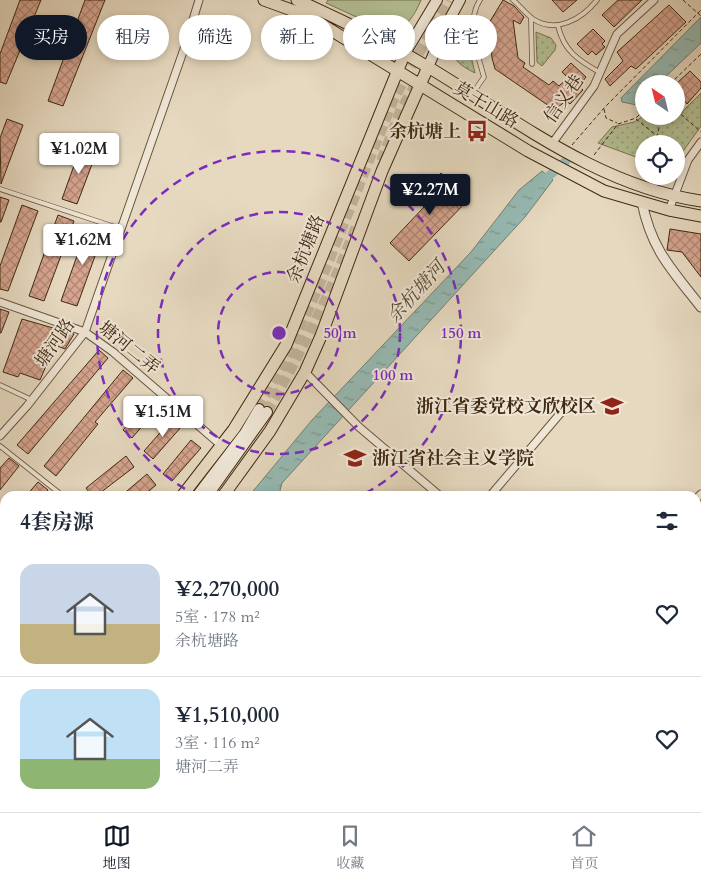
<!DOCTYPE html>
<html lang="zh">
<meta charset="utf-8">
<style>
:root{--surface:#fff;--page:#f2f2f3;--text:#1f2937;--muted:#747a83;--line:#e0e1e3;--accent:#111827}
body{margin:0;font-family:Cardo,"Noto Serif SC",serif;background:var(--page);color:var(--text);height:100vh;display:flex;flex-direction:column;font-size:19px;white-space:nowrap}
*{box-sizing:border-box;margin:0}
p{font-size:16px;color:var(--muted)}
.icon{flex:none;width:28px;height:28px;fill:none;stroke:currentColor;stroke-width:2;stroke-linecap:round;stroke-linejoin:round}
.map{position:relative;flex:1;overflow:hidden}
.side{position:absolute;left:0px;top:491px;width:701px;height:321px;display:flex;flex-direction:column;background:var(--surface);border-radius:15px 15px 0 0;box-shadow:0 2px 8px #0003}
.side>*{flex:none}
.top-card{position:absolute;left:15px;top:15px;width:671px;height:45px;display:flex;gap:10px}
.needle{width:32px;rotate:325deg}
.tools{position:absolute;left:635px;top:75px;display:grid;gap:10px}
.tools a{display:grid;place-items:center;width:50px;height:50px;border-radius:50%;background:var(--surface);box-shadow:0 2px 8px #0003;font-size:25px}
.price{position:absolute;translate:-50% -42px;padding:0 11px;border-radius:5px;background:#fff;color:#222;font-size:16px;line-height:32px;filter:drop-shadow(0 1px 2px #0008)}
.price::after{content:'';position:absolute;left:50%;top:30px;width:15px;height:11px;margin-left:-8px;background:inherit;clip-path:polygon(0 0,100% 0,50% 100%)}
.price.selected{background:var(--accent);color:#fff}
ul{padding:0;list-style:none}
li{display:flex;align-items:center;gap:15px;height:125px;padding:0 20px}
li+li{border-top:1px solid var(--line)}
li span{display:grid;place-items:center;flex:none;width:140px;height:100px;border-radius:15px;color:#555}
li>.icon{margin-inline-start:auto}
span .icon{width:60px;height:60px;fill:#fffc;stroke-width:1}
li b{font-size:21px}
h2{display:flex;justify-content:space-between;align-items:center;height:60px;padding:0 20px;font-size:21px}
.pill{padding:0 18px;border-radius:22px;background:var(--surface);box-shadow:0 2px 8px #0003;font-size:18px;line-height:45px}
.pill.selected{background:var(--accent);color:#fff}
.tabs{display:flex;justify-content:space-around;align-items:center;height:70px;border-top:1px solid var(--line);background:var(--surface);font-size:14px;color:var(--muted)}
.tabs a{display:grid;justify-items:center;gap:2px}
.tabs .selected{color:var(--accent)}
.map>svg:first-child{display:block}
.grass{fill:url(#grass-dots);stroke:#7a7452}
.park{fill:#b3bf93;stroke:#7a7452}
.water{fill:url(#water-ripples);stroke:#748073}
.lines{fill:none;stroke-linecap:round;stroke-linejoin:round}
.canal{stroke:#96bab3;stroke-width:9}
.building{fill:url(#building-cross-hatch);stroke:#402912}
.secondary-tunnel{stroke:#c5b69d;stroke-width:10;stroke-dasharray:10 5;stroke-linecap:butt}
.service-casing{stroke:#6a553e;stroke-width:5.5}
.minor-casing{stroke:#6a553e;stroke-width:9}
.tertiary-casing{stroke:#6a553e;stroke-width:11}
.secondary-casing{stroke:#402912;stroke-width:12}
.primary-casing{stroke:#402912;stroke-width:13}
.path{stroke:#402912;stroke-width:1;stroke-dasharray:4 2.5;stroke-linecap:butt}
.service{stroke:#efe6d6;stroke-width:4}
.minor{stroke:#efe6d6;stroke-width:7}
.tertiary{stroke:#efe6d6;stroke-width:9}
.secondary{stroke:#efe6d6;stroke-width:10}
.primary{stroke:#e6d9c0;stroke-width:11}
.ring{fill:none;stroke:#7b2cbf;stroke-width:2.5;stroke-dasharray:9 6}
.labels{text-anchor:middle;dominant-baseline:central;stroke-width:4;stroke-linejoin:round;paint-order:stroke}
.street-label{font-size:18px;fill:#402912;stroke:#efe6d6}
.poi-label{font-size:18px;font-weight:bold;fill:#402912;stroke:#efe6d6;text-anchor:end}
.water-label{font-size:19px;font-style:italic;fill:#564d3a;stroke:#efe6d6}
.centre{fill:#7b2cbf;stroke:#efe6d6;stroke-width:2.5}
.ring-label{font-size:15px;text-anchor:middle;font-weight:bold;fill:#7b2cbf;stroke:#efe6d6;stroke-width:4;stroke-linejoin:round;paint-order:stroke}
</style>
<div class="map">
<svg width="701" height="812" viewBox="0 0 701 812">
<defs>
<pattern id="grass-dots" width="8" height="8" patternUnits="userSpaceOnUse" patternTransform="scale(1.25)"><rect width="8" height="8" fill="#b3bf93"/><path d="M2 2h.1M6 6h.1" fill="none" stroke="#939b77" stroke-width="1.8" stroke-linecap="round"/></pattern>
<pattern id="water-ripples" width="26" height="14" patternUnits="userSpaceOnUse" patternTransform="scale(1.25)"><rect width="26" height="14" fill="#96bab3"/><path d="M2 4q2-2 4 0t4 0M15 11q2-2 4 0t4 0" fill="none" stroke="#7c9790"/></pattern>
<pattern id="building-cross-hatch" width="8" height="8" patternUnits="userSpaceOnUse" patternTransform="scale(1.25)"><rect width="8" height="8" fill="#d6a48f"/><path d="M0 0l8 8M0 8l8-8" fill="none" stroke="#af8673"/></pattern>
</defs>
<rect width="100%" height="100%" fill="#e6d9c0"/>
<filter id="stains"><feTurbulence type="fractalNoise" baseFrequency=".004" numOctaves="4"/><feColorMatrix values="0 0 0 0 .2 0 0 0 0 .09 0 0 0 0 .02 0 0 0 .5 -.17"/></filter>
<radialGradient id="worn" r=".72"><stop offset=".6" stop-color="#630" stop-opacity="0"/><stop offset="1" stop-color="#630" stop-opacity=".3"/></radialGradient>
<path class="grass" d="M463,23l12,50c-29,-14 -25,-24 -12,-50z
M536,32l15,6 5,7 -1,5 -13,16 -5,-4z
M701,93v33l-25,35v-17h-32v16l-46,-17 14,-16 22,-5 10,-6h34z"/>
<path class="park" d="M328,0h93c-6,15 -17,33 -34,31l-61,-28z"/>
<path class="water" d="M701,17v26l-43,41h-14v14l-7,7 -15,-3 -1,-4z
M542,171l11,9 -28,37 -243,266 -2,7 3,6h-34l63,-76 159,-168 48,-62z"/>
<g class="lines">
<path class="canal" d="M541,183l25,-22"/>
</g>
<path class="building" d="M20,0h21l-35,84 -6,-2v-28z
M85,0h20l-42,106 -15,-5z
M503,0l11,6 10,11 -4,7 -7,-4 5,38 7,5 -2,4 26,18 4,-4 6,5 9,-8 -6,-6 9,-9 15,14 -7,9 4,4 -13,14 -4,-3 -8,6 -6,1 -57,-39 -3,-11 -3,-35z
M552,0h25l-14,12z
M618,0h24l-28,27 -12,-12z
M669,5l17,17 -50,47 -5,-3 -21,20 -5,-7 18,-18 -6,-9z
M593,29l12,12 -3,3 3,3 -9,8 -4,-4 -4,4 -11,-11z
M690,71l11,11v6l-14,16 -4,-5 -7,5v-20z
M7,119l16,6 -22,59 -1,-46z
M81,146l16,5 -20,53 -15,-5z
M441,173l28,26 -60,62 -19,-18 34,-36 -8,-8z
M0,197l9,3 -8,22h-1z
M22,205l16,6 -30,80 -8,-2v-23z
M58,215l16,6 -30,80 -15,-5z
M88,225l16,6 -27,75 -16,-5z
M670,229l31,5v43l-19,-25 -15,-2z
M0,309l9,3 -8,21h-1z
M22,319l52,15 -9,15 -10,-4 -15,35 -20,-7 -2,4 -15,-5z
M99,350l9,8 -80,96 -11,-9z
M123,370l10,8 -38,44 3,2 -42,52 -12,-10z
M152,396l9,8 -29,34 -9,-8z
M173,418l9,8 -29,33 -9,-8z
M191,440l10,8 -29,33 -9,-7z
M126,456l8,11 -38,29h-4l-6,-8z
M9,458l10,8 -19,24v-22z
M147,474l9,11 -13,11h-22z
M38,482l10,8 -4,6h-18z"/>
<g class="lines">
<path class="secondary-tunnel" d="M381,161l20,-52 16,-27
M259,409l31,-57 30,-68 73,-183 55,-101
M267,412c35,-60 64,-121 89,-186"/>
<g class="service-casing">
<path id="service" d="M513,0c7,6 13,14 20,19 23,15 49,0 64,-19
M531,18l1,46
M558,26c6,25 20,34 41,46
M473,93l11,-16c-7,-24 -18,-56 -4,-77
M0,189l121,40
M0,385l32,15
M0,446l63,50"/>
</g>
<g class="minor-casing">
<path id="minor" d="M551,145l43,-59 23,-52 37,-34
M669,210l19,-50 13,-18
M0,302l85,30 28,20 109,94
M305,372l54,55 81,69
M0,436l27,-30 58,-74 99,-283 15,-49
M490,496l80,-94
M696,499l5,-5
M696,724l5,4
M476,808l4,4"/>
</g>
<g class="tertiary-casing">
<path id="tertiary" d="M642,202c9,47 30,68 59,105"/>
</g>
<g class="secondary-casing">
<path id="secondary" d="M404,55l33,-55
M428,67l18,-41 14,-26
M197,496l48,-63 14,-24
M207,496l60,-84"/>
</g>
<g class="primary-casing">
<path id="primary" d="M264,0l44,16 220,135 76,40 65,19 32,6
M297,0c45,20 89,42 131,67 87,52 170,119 273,134
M182,496l52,-67 52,-84 118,-290
M223,496l47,-65 35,-59 16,-36 61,-165 46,-104
M0,662l5,4
M0,689l5,3 -5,3
M116,808l4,4
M137,808l4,4"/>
</g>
<path class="path" d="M683,0l18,16
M670,84l31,-30
M604,109l2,9 11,5
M676,110l25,22
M636,119l31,25
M655,144l7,-28
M572,145l32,-37 97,-98
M676,151l6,4
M594,155l24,-31 18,-6 8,-8"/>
<use href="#service" class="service"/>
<use href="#minor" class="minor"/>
<use href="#tertiary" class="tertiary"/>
<use href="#secondary" class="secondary"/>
<use href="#primary" class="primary"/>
</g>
<g class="ring">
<circle cx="279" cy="333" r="61"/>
<circle cx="279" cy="333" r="121"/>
<path d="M198 496A182 182 0 1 1 360 496"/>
</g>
<defs>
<g id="bus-bare" transform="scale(1.725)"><path d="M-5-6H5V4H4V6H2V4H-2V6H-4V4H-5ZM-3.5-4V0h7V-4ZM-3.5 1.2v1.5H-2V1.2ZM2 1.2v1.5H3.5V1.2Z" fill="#8f2418" stroke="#efe6d6" stroke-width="2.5" paint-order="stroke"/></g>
<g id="school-bare" transform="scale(1.725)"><path d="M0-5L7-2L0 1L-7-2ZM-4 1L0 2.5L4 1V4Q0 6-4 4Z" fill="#8f2418" stroke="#efe6d6" stroke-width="2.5" paint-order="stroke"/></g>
</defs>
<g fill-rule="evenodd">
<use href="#bus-bare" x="477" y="131"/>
<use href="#school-bare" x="612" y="406"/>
<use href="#school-bare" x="355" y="458"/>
</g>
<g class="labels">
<g class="street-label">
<text transform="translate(564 99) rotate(-55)">信义巷</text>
<text transform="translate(486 105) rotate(31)">莫干山路</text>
<text transform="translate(306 249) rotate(-68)">余杭塘路</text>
<text transform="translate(55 343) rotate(-55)">塘河路</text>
<text transform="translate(129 348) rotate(39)">塘河二弄</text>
</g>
<g class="poi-label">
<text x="461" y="131">余杭塘上</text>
<text x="596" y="406">浙江省委党校文欣校区</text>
<text x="372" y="458" text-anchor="start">浙江省社会主义学院</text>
</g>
<g class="water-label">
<text transform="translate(416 292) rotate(-48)">余杭塘河</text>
</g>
</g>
<circle cx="279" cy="333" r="8" class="centre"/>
<g class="ring-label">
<text x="340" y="338">50 m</text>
<text x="461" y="338">150 m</text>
<text x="393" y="380">100 m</text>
</g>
<rect width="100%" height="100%" filter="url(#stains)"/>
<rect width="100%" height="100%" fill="url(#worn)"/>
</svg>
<div class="tools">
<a><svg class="needle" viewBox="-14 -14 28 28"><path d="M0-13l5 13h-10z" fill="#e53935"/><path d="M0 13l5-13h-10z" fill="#747a83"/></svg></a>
<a><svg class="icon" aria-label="locate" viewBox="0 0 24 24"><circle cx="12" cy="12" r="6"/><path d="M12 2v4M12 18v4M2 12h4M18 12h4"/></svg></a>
</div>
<b class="price" style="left:79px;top:175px">¥1.02M</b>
<b class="price selected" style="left:430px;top:216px">¥2.27M</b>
<b class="price" style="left:83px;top:266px">¥1.62M</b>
<b class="price" style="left:163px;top:438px">¥1.51M</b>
<div class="top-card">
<a class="pill selected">买房</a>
<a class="pill">租房</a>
<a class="pill">筛选</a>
<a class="pill">新上</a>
<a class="pill">公寓</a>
<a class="pill">住宅</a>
</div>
<section class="side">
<h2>4套房源<svg class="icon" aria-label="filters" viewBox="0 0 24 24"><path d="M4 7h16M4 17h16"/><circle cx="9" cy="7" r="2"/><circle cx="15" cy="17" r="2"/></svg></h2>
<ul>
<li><span style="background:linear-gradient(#c9d6e8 60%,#c2b280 0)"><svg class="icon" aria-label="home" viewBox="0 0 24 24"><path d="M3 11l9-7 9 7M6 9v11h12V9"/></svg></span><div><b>¥2,270,000</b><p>5室 · 178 m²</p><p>余杭塘路</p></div><svg class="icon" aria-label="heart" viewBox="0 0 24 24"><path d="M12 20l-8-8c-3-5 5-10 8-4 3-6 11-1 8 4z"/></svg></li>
<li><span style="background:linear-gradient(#bfe0f5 70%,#8fb573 0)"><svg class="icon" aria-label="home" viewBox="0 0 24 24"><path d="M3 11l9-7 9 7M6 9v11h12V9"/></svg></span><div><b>¥1,510,000</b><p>3室 · 116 m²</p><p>塘河二弄</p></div><svg class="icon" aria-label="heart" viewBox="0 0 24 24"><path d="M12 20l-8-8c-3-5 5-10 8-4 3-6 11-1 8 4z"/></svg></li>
</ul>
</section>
</div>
<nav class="tabs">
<a class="selected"><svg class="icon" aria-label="map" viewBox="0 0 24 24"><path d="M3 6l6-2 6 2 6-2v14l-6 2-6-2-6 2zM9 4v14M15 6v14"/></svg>地图</a>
<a><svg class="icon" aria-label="saved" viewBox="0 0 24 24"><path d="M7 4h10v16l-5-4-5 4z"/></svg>收藏</a>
<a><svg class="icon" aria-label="home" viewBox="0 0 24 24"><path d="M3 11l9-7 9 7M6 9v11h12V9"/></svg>首页</a>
</nav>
